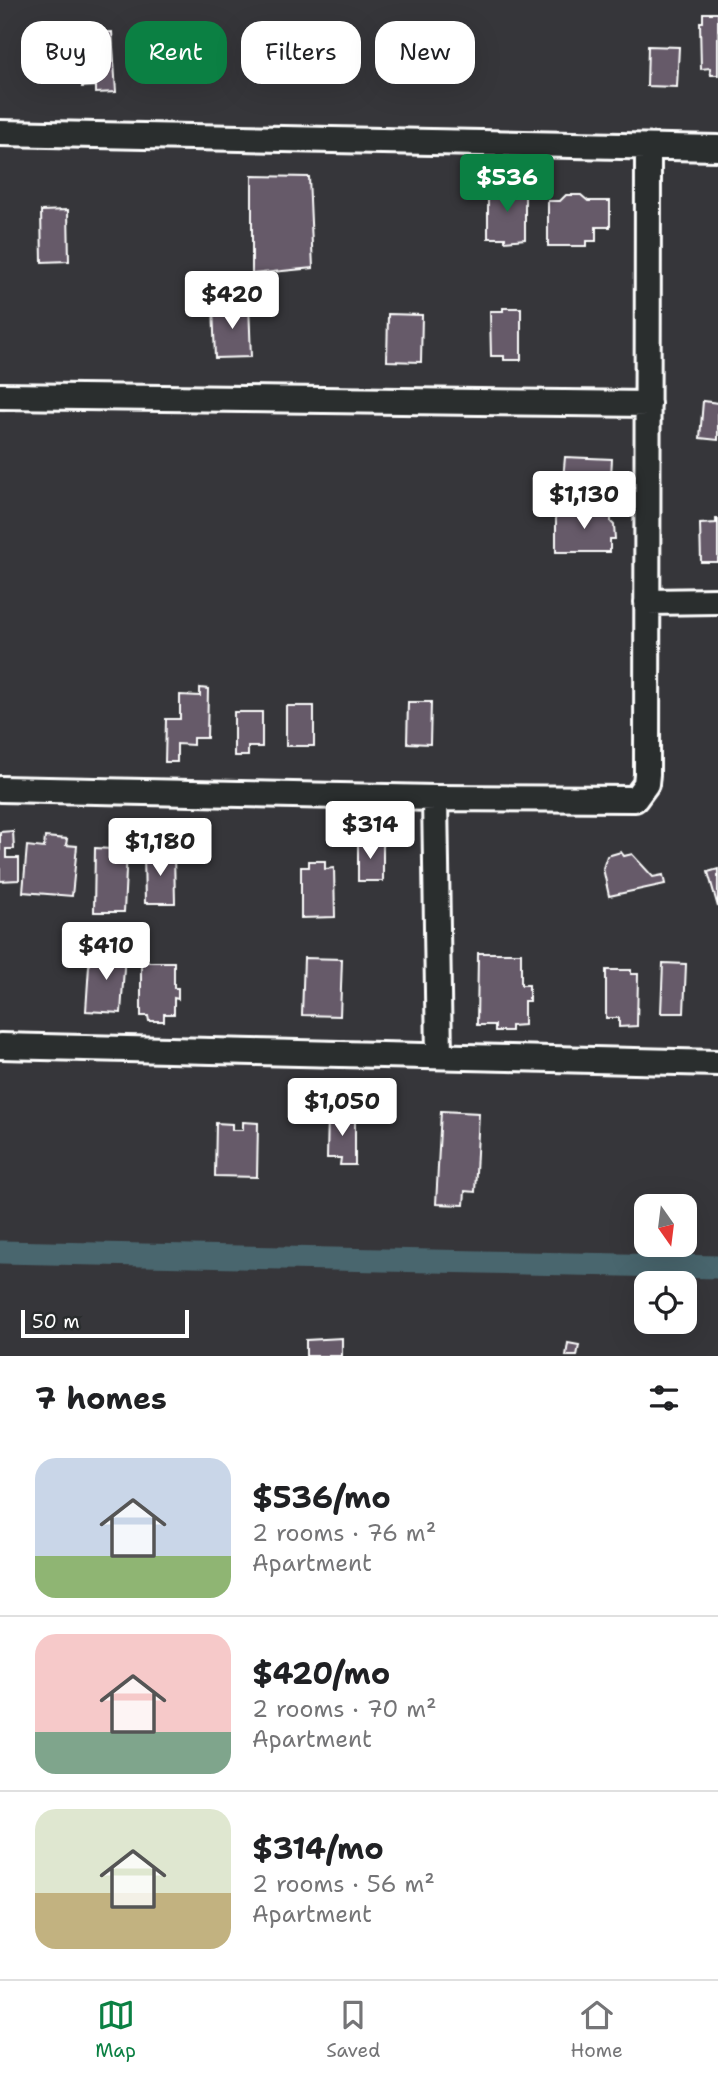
<!DOCTYPE html>
<meta charset="utf-8">
<style>
:root{--surface:#fff;--page:#f2f2f2;--text:#202124;--muted:#757577;--line:#e0e0e0;--accent:#0b8043}
body{margin:0;font-family:"Shantell Sans",sans-serif;background:var(--page);color:var(--text);height:100vh;display:flex;flex-direction:column;font-size:26px;white-space:nowrap}
*{box-sizing:border-box;margin:0}
p{font-size:23px;color:var(--muted)}
.icon{flex:none;width:38px;height:38px;fill:none;stroke:currentColor;stroke-width:2;stroke-linecap:round;stroke-linejoin:round}
.map{position:relative;height:1356px;overflow:hidden}
.side{display:flex;flex-direction:column;background:var(--surface);flex:1}
.side>*{flex:none}
.banner{position:absolute;left:21px;top:21px;width:677px;height:63px;display:flex;gap:14px}
.needle{width:46px;rotate:166deg}
.tools{position:absolute;left:634px;top:1194px;display:grid;gap:14px}
.tools a{display:grid;place-items:center;width:63px;height:63px;border-radius:14px;background:var(--surface);box-shadow:0 7px 28px #0002;font-size:35px}
.scale{position:absolute;left:21px;bottom:18px;width:168px;box-sizing:border-box;padding-left:7px;border:4px solid #fff;border-top:0;font-size:19px;line-height:24px;white-space:nowrap;color:#fff;-webkit-text-stroke:5px #2a2d2e;paint-order:stroke}
.price{position:absolute;translate:-50% -60px;padding:0 16px;border-radius:7px;background:#fff;color:#222;font-size:23px;line-height:46px;filter:drop-shadow(0 2px 4px #0008)}
.price::after{content:'';position:absolute;left:50%;top:42px;width:21px;height:16px;margin-left:-10px;background:inherit;clip-path:polygon(0 0,100% 0,50% 100%)}
.price.selected{background:var(--accent);color:#fff}
ul{padding:0;list-style:none}
li{display:flex;align-items:center;gap:21px;height:175px;padding:0 35px}
li+li{border-top:2px solid var(--line)}
li span{display:grid;place-items:center;flex:none;width:196px;height:140px;border-radius:21px;color:#555}
li>.icon{margin-inline-start:auto}
span .icon{width:84px;height:84px;fill:#fffc;stroke-width:1}
li b{font-size:30px}
h2{display:flex;justify-content:space-between;align-items:center;height:84px;padding:0 35px;font-size:30px}
.chip{padding:0 24px;border-radius:21px;background:var(--surface);box-shadow:0 7px 28px #0002;font-size:24px;line-height:63px}
.chip.selected{background:var(--accent);color:#fff}
.dock{display:flex;justify-content:space-around;align-items:center;height:98px;border-top:2px solid var(--line);background:var(--surface);font-size:19px;color:var(--muted)}
.dock a{display:grid;justify-items:center;gap:4px}
.dock .selected{color:var(--accent)}
.map>svg:first-child{display:block}
.lines{fill:none;stroke-linecap:round;stroke-linejoin:round}
.canal{stroke:#4a666e;stroke-width:23}
.building{fill:#665a69;stroke:#fff;stroke-width:2}
.minor-casing{stroke:#fff;stroke-width:30}
.minor{stroke:#2a2d2e;stroke-width:24}
</style>
<div class="map">
<svg width="718" height="1356" viewBox="0 0 718 1356">
<rect width="100%" height="100%" fill="#36363a"/>
<filter id="ink" filterUnits="userSpaceOnUse"><feTurbulence type="fractalNoise" baseFrequency=".0143" numOctaves="2"/><feDisplacementMap in="SourceGraphic" scale="14" xChannelSelector="R" yChannelSelector="G"/><feConvolveMatrix kernelMatrix="1 2 1 2 8 2 1 2 1" color-interpolation-filters="sRGB"/></filter>
<g filter="url(#ink)">
<g class="lines">
<path class="canal" d="M0,1252l718,15"/>
</g>
<path class="building" d="M703,13h15v62h-7l-1,-7 -9,1 -1,-47h3z
M112,32l4,60 -20,1v-7l-14,1 -3,-53z
M648,46l31,1 -2,40 -30,-1z
M252,176l57,1 4,91 -61,6z
M525,189v50l-20,2v-3h-17v-48z
M566,195h15l7,6h22v26h-14v14h-10v5h-38v-45h12z
M68,210l1,51 -27,1 -1,-51z
M249,304l2,53 -36,1 -2,-53z
M503,308h18v52h-17v-4h-13l-1,-45h13z
M388,314l34,1 -1,47 -34,-1z
M703,401l15,2v37l-18,-2z
M565,457l47,2 -2,34 -48,-2z
M611,510v12l3,3 1,14h-5v13h-54v-41z
M716,519h2v43h-17l-1,-38 16,-1z
M200,688l8,1 -1,49h-14v7l-16,-1v18h-12l1,-43h14v-24l20,1z
M408,702h23l-1,42 -23,-1z
M286,706h28v40h-28z
M234,712h28v35h-14v9h-14z
M13,831l1,18h-8v9h13v22l-19,1v-49z
M45,837l22,2 -1,6 11,1 -5,50 -49,-4 4,-46 17,2z
M358,841h25v40h-25z
M95,848l32,2 -3,62h-30z
M174,852l1,51h-30l-1,-50z
M621,852l3,4 8,-2 21,23 10,-2 2,9 -56,12 -6,-28 4,-12z
M309,861h16v8l9,-1 1,49 -34,1v-51h8z
M718,869v38l-10,-35z
M90,951l35,2 -4,60 -35,-2z
M478,953h43v32h8v16h-5v24l-13,1v5h-16v-6h-18z
M304,958l38,1 -2,57 -38,-1z
M141,962h33v26h4v11l-4,-1v16h-10v7h-15l-1,-5h-7z
M663,963l23,1 -2,49h-23z
M606,970h25v4h7l-1,52 -18,1v-9h-13z
M441,1111l38,2 -4,79 -10,-1 -1,14 -28,-1z
M328,1114h27v51h-15l1,-7h-14z
M243,1122l15,1 -1,54 -42,-1 1,-53 16,1v6h11z
M342,1338v18h-36v-16z
M568,1343l11,2 -2,11h-11z"/>
<g class="lines">
<g class="minor-casing">
<path id="minor" d="M0,133l718,15
M0,396l648,8
M647,602l71,-1
M0,789l435,9 200,1 11,-15 1,-10 1,-627
M435,798l4,258
M0,1046l718,17"/>
</g>
<use href="#minor" class="minor"/>
</g>
</g>
</svg>
<div class="tools">
<a><svg class="needle" viewBox="-14 -14 28 28"><path d="M0-13l5 13h-10z" fill="#e53935"/><path d="M0 13l5-13h-10z" fill="#757577"/></svg></a>
<a><svg class="icon" aria-label="locate" viewBox="0 0 24 24"><circle cx="12" cy="12" r="6"/><path d="M12 2v4M12 18v4M2 12h4M18 12h4"/></svg></a>
</div>
<div class="scale">50 m</div>
<b class="price selected" style="left:507px;top:214px">$536</b>
<b class="price" style="left:232px;top:331px">$420</b>
<b class="price" style="left:584px;top:531px">$1,130</b>
<b class="price" style="left:370px;top:861px">$314</b>
<b class="price" style="left:160px;top:878px">$1,180</b>
<b class="price" style="left:106px;top:982px">$410</b>
<b class="price" style="left:342px;top:1138px">$1,050</b>
<div class="banner">
<a class="chip">Buy</a>
<a class="chip selected">Rent</a>
<a class="chip">Filters</a>
<a class="chip">New</a>
</div>
</div>
<section class="side">
<h2>7 homes<svg class="icon" aria-label="filters" viewBox="0 0 24 24"><path d="M4 7h16M4 17h16"/><circle cx="9" cy="7" r="2"/><circle cx="15" cy="17" r="2"/></svg></h2>
<ul>
<li><span style="background:linear-gradient(#c9d6e8 70%,#8fb573 0)"><svg class="icon" aria-label="home" viewBox="0 0 24 24"><path d="M3 11l9-7 9 7M6 9v11h12V9"/></svg></span><div><b>$536/mo</b><p>2 rooms · 76 m²</p><p>Apartment</p></div></li>
<li><span style="background:linear-gradient(#f6c9c9 70%,#7fa58c 0)"><svg class="icon" aria-label="home" viewBox="0 0 24 24"><path d="M3 11l9-7 9 7M6 9v11h12V9"/></svg></span><div><b>$420/mo</b><p>2 rooms · 70 m²</p><p>Apartment</p></div></li>
<li><span style="background:linear-gradient(#dfe7d0 60%,#c2b280 0)"><svg class="icon" aria-label="home" viewBox="0 0 24 24"><path d="M3 11l9-7 9 7M6 9v11h12V9"/></svg></span><div><b>$314/mo</b><p>2 rooms · 56 m²</p><p>Apartment</p></div></li>
</ul>
</section>
<nav class="dock">
<a class="selected"><svg class="icon" aria-label="map" viewBox="0 0 24 24"><path d="M3 6l6-2 6 2 6-2v14l-6 2-6-2-6 2zM9 4v14M15 6v14"/></svg>Map</a>
<a><svg class="icon" aria-label="saved" viewBox="0 0 24 24"><path d="M7 4h10v16l-5-4-5 4z"/></svg>Saved</a>
<a><svg class="icon" aria-label="home" viewBox="0 0 24 24"><path d="M3 11l9-7 9 7M6 9v11h12V9"/></svg>Home</a>
</nav>
